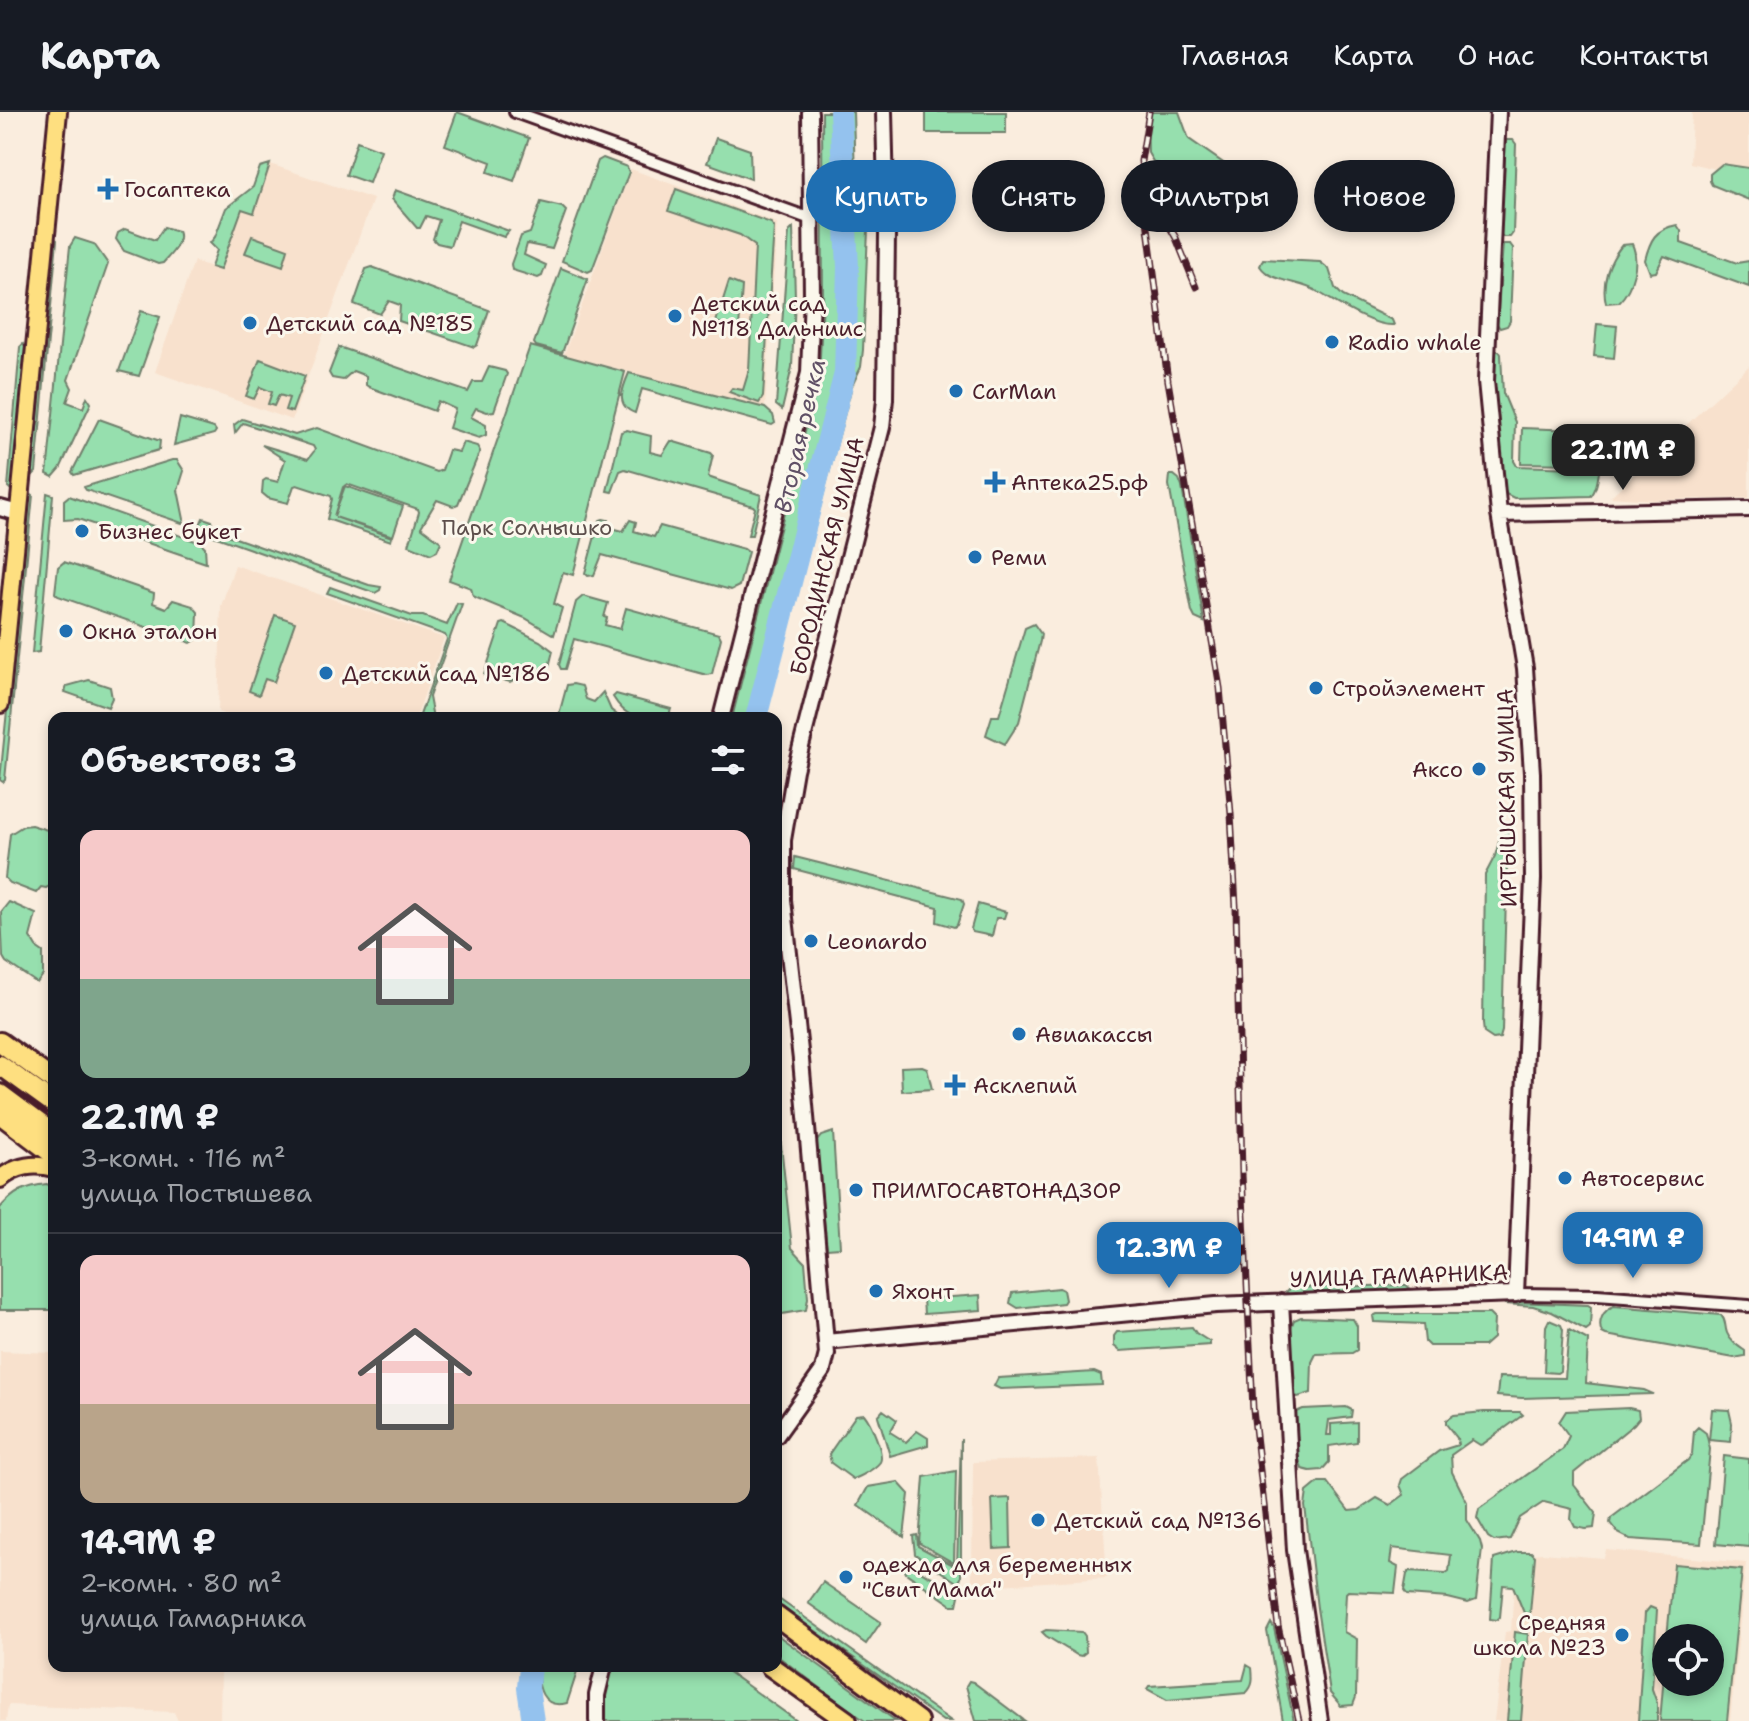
<!DOCTYPE html>
<html lang="ru">
<meta charset="utf-8">
<style>
:root{--surface:#171b24;--page:#20242c;--text:#f1f3f6;--muted:#9ea1a6;--line:#363941;--accent:#1f6fb2}
body{margin:0;font-family:"Shantell Sans",sans-serif;background:var(--page);color:var(--text);height:100vh;display:flex;flex-direction:column;font-size:30px;white-space:nowrap}
*{box-sizing:border-box;margin:0}
p{font-size:26px;color:var(--muted)}
.icon{flex:none;width:44px;height:44px;fill:none;stroke:currentColor;stroke-width:2;stroke-linecap:round;stroke-linejoin:round}
.map{position:relative;flex:1;overflow:hidden}
.panel{position:absolute;left:48px;top:600px;width:734px;height:960px;display:flex;flex-direction:column;background:var(--surface);border-radius:16px;box-shadow:0 4px 12px #0003}
.panel>*{flex:none}
.banner{position:absolute;left:806px;top:48px;width:760px;height:72px;display:flex;gap:16px}
.controls{position:absolute;left:1652px;top:1512px;display:grid;gap:16px}
.controls a{display:grid;place-items:center;width:72px;height:72px;border-radius:50%;background:var(--surface);box-shadow:0 4px 12px #0003;font-size:40px}
.price{position:absolute;translate:-50% -68px;padding:0 18px;border-radius:16px;background:var(--accent);color:#fff;font-size:26px;line-height:52px;filter:drop-shadow(0 2px 4px #0008)}
.price::after{content:'';position:absolute;left:50%;top:48px;width:24px;height:18px;margin-left:-12px;background:inherit;clip-path:polygon(0 0,100% 0,50% 100%)}
.price.current{background:#222;color:#fff}
ul{padding:0;list-style:none}
li{display:grid;align-content:center;gap:16px;height:424px;padding:0 32px}
li+li{border-top:2px solid var(--line)}
li span{display:grid;place-items:center;height:248px;border-radius:16px;color:#555}
li>.icon{margin-inline-start:auto}
span .icon{width:144px;height:144px;fill:#fffc;stroke-width:1}
li b{font-size:34px}
h2{display:flex;justify-content:space-between;align-items:center;height:96px;padding:0 32px;font-size:34px}
.tag{padding:0 28px;border-radius:36px;background:var(--surface);box-shadow:0 4px 12px #0003;font-size:28px;line-height:72px}
.tag.current{background:var(--accent);color:#fff}
header{display:flex;align-items:center;gap:48px;box-sizing:border-box;height:112px;padding:0 40px;background:var(--surface);border-bottom:2px solid var(--line)}
header strong{font-size:38px}
nav{display:flex;gap:44px;margin-inline-start:auto;font-size:28px}
.map>svg:first-child{display:block}
.built{fill:#f8e1cd;fill-rule:evenodd}
.green{fill:#96dfae;stroke:#707f6c;stroke-width:2}
.lines{fill:none;stroke-linecap:round;stroke-linejoin:round}
.river{stroke:#94c2ee;stroke-width:22}
.minor-casing{stroke:#4a1f2b;stroke-width:16}
.tertiary-casing{stroke:#4a1f2b;stroke-width:20}
.secondary-casing{stroke:#4a1f2b;stroke-width:20}
.primary-casing{stroke:#4a1f2b;stroke-width:22}
.trunk-casing{stroke:#4a1f2b;stroke-width:24}
.minor{stroke:#fbf7ec;stroke-width:10}
.tertiary{stroke:#fbf7ec;stroke-width:14}
.secondary{stroke:#fbf7ec;stroke-width:14}
.primary{stroke:#fedf80;stroke-width:16}
.trunk{stroke:#fedf80;stroke-width:18}
.rail-casing{stroke:#4a1f2b;stroke-width:7}
.rail{stroke:#fbf7ec;stroke-width:4;stroke-dasharray:12;stroke-linecap:butt}
.poi-dot{fill:#1f6fb2;stroke:#fbf7ec;stroke-width:3}
.labels{text-anchor:middle;dominant-baseline:central;stroke-width:6;stroke-linejoin:round;paint-order:stroke}
.poi-label{font-size:22px;fill:#4a1f2b;stroke:#fbf7ec;text-anchor:start}
.park-label{font-size:22px;fill:#5d4f4c;stroke:#fbf7ec}
.street-label{font-size:22px;fill:#4a1f2b;stroke:#fbf7ec}
.water-label{font-size:24px;font-style:italic;fill:#605066;stroke:#fbf7ec}
</style>
<header>
<strong>Карта</strong>
<nav><a>Главная</a><a>Карта</a><a>О нас</a><a>Контакты</a></nav>
</header>
<div class="map">
<svg width="1749" height="1609" viewBox="0 0 1749 1609">
<rect width="100%" height="100%" fill="#faedde"/>
<filter id="ink" filterUnits="userSpaceOnUse"><feTurbulence type="fractalNoise" baseFrequency=".0125" numOctaves="2"/><feDisplacementMap in="SourceGraphic" scale="16" xChannelSelector="R" yChannelSelector="G"/><feConvolveMatrix kernelMatrix="1 2 1 2 8 2 1 2 1" color-interpolation-filters="sRGB"/></filter>
<g filter="url(#ink)">
<path class="built" d="M1692,0h57v65l-59,-14z
M270,52l103,35 -81,221 -137,-48 39,-111 26,9 22,-62 12,4z
M631,57l146,54 -12,185 -201,-53z
M1749,254v132l-95,2 -44,-3z
M235,453l209,73 -28,80h-190v-3l-8,-3 3,-106z
M0,1239l54,2v313h167l-1,55h-42l-4,-9 -166,-7 -2,16h-6z
M1099,1346l8,120 -124,8 -11,-7 1,-117z
M1606,1438l140,13 -16,158h-236l11,-89 6,-1 5,-75 26,-3 62,5zM1666,1526h44v44h-44z"/>
<path class="green" d="M457,0l72,26 -15,43 -26,-9 3,-10 -46,-17z
M822,0h31l2,64 12,20 2,10 -6,144 -2,17 -9,19 -87,332h-33l87,-342 4,-77z
M926,0h80v21h-80z
M1147,0h32l10,27 53,37 4,5 -1,5 -3,2 -43,-16 -45,-9 -6,-10z
M716,26l34,12 1,29 -44,-16z
M1506,28h7l3,4 -3,89 -3,4h-7l-3,-4z
M357,29l24,9 -12,33 -23,-8z
M603,46l24,9 2,5 -37,98 -4,2 -26,-11 36,-100z
M270,52l-16,49 -12,-4 -22,61 -9,-3 6,-17 -7,-7 5,-6 11,-29 27,-21 7,-20z
M1722,52l27,4v32l-37,-15 -2,-4v-7z
M676,77l95,34 3,4 -11,170 -4,6 -30,-11 3,-4 11,2 6,-20 6,-124 -15,-11 -72,-24z
M395,78l114,41 -5,6 -45,-16 -9,25 -13,-3 -4,-4 6,-19 -13,-4 -6,12h-3l-25,-29z
M541,90l21,5 4,4 -14,38 -25,-5 -3,11 22,10 -4,11 -4,2 -26,-8 -1,-6 10,-28 9,-3z
M1677,113l4,6v12l56,20 12,-2v26l-85,-31 -8,16 -6,1 -5,-13c5,-20 10,-31 32,-35z
M164,115l14,4c5,12 -7,23 -15,32l-5,1 -34,-13 -8,-12 2,-6 7,-4 30,11z
M793,116l2,69 -3,70 -10,43 -6,-5 13,-173z
M252,124l36,13 -5,17 -38,-13z
M53,125l4,3 -21,232 -3,3 -3,-3z
M75,126l19,6 14,20 -40,116 4,8 -5,14 16,6 4,-11 4,6 -31,66 -7,8 -6,-3 23,-228z
M1503,132h7l3,4 -3,73 -3,5 -7,2 -3,-4z
M1632,132c8,17 1,44 -13,58l-13,1c-5,-21 3,-42 16,-58z
M1263,147l57,3 9,7 6,19 8,8 49,24 2,5c-21,2 -57,-22 -76,-33 -16,-11 -47,-9 -58,-26z
M372,155l117,43 -12,35 -3,2 -75,-26 1,-16 -11,-4 -9,13 -26,-10 12,-35z
M561,156l27,11 -26,74 -26,-7 -2,-3z
M729,169l13,5 -3,43 -23,-7z
M141,199l19,6 -21,59 -20,-5z
M1597,212l20,2 -3,32 -20,-2z
M23,232l2,3 -11,141 -3,2 -3,-3 12,-140z
M530,234l95,26 -52,203 -10,-3 -9,32 8,4 -8,27 -29,-17 -48,-20 -4,-2 -2,-8 -22,-8z
M339,235l129,45 5,-10h9l7,-15 16,4 2,3 -13,37 -7,1 -11,-4 -5,9 15,8v10l-7,3 -30,-10 6,-19 -17,-8 -4,10 -65,-24 -3,-2v-9l-13,-5 -10,9 -11,-2 -3,-5z
M1494,239h5l2,3 2,39 12,29 -1,39 3,5 58,2 4,-6 1,-32 7,-4c5,2 7,1 10,7 6,13 3,53 -6,63l-77,2 -12,-6 -11,-114z
M260,247l45,17 -13,36 -7,-2 4,-12 -10,-3 -5,11 -6,-2 4,-12 -12,-5 -6,12 -8,-3z
M629,261l136,35 8,7 2,8 -3,2 -130,-36 -7,24c-20,-7 -13,-24 -6,-40z
M180,306l34,10 2,3 -2,3 -40,11z
M99,307l61,22 -1,9 -85,25 -2,-3z
M242,307l53,16 22,-7 120,44 5,-2 7,-20 10,2 4,-10 14,4 3,5 -22,53 -5,2 -16,-6 -16,27 20,15 -4,9 -6,3 -22,-9 10,-33 -1,-3 -71,-25 -4,3 -9,29 11,-30 58,20 -10,30 -58,-19 57,20 -1,4 -64,-22 5,-20 -1,-3 -34,-11 -3,1 -6,17 -20,-5 -6,-5 1,-12 3,-2 12,3 7,-22 -23,-15 46,14 7,-9 -2,-4 -70,-23 -8,10 -1,-8z
M1522,316l54,2 -1,34 -54,-1z
M627,318l24,6 -1,16 12,3 9,-14 40,12 2,2 -5,22 53,18 -9,40h-4l7,-27 -2,-2 -128,-37 -5,2 -8,21 -5,-1 14,-59z
M172,348h5l7,11 -6,19 6,29 -2,4 -96,-33 -2,-3z
M1170,363h4l5,4 3,8 22,135 -9,-4 -3,-6 -23,-127z
M29,380l4,3 -28,285 -2,2 -3,-2z
M47,381l6,2 -14,157 -7,1z
M69,384l132,47 4,4 1,16 -128,-44 -14,1v-20z
M203,406l9,3 -2,8 159,56 12,2 -1,3 -5,3 -170,-60 -5,-8z
M603,407l5,1v7l15,4 7,-11 6,2 -2,9 20,6 6,-11 84,23 4,3 -9,34 -8,4 -129,-35 -8,20 -6,1 -3,-3 13,-48 2,-5z
M64,450l90,31 -1,10 13,5 7,-8 20,6 5,6 -1,27 -6,4 -133,-47 -3,-3 3,-26z
M330,475l82,29h11l24,9 10,-22 5,1 -33,93 4,21h-14l28,-79 -2,-4 -118,-42z
M583,484l25,7 -4,14 3,1 -2,7 15,4 6,-21 93,26 2,4 -9,36 -5,1 -133,-36 -9,30h-4l-2,-4 17,-63z
M275,503l20,7 -21,60 -9,-3 -6,16 -10,-4z
M504,511l36,18 13,10 -4,16 -27,8 -12,7 -26,-7 17,-51z
M1034,512l7,10 -1,7 -21,81 -14,22 -19,-9 6,-19h7l26,-88z
M89,568l21,7 2,11 -4,9 -43,-15 2,-6z
M573,572l9,2 4,13 8,3 9,-10 8,18 10,8h-63l9,-33z
M616,582l55,15 -3,9c-26,0 -40,4 -55,-21z
M31,713l23,7v45l-3,2 3,5 -8,4 -5,-1 -5,6 -26,-10 -5,-5 5,-44 13,-8z
M1503,715l5,4 -6,200 -2,7 -7,1 -9,-6 -1,-9 2,-149 10,-19z
M795,745l167,42 2,5 -7,21 -3,2 -17,-5 1,-15 -144,-38z
M9,790l27,12 -6,23 6,10 7,5v23l-6,8 -31,-21 -3,-5 -2,-45z
M978,792l28,8 -2,6h-8l-4,18 -20,-4 -1,-3z
M922,954l5,2 5,21 -30,2 -1,-24z
M776,985l16,151 13,14 3,36 -2,12 -30,5z
M833,1020l7,115 -13,1 -11,-106 5,-6z
M47,1072l7,5v121h-54v-102c14,-16 25,-22 47,-24z
M1406,1173l5,4 -7,3 -113,3 -5,-3 4,-4z
M1059,1176l4,2 2,10 -2,3 -45,5 -8,-5 2,-10z
M980,1183l1,15 -57,4 -1,-15z
M1512,1190l76,3 3,2 -1,20 -4,3 -34,-18 -19,-6 -29,-2z
M1614,1194l107,9c6,7 3,10 6,18 3,8 11,13 18,18v5l-11,2 -128,-23 -4,-2c-5,-11 1,-23 12,-27z
M1377,1202h112l5,5 -1,19 -9,8h-55l-4,-4 -2,-18 -49,-2 -1,-6z
M1301,1205l52,2 4,7v24l-5,3 -36,1 -4,8 -1,31 -13,4 -5,-2 -2,-67 3,-8z
M1549,1208l12,5 2,5 -3,41 -3,2 -13,-1 2,-46z
M1192,1215l4,6 14,9v3l-90,6 -6,-5v-10l3,-4z
M1569,1218l19,10 -2,43 58,7 9,4 -131,4 -25,-2 2,-19 66,1z
M1094,1260l7,3 1,10 -102,4 -6,-3 4,-8z
M1346,1295l6,3 -1,7 -22,3 -2,15h4v-11l26,-2v20l-28,4v16l-7,8 -12,1 -8,-2 -4,-14 -2,-43 7,-3z
M1629,1296l9,2 1,8 -5,6 -60,49v12l22,28 -2,15 -8,1 -11,-2 -4,-8 1,-10 -28,-7 -24,16 -10,21 -16,2 -6,-4 -11,-19 2,-9 84,-60 6,-13 -10,-14 7,-11z
M1712,1297l17,1 3,13 -1,19 -22,-2z
M883,1298l14,10 -7,12 16,10 11,-11 11,7v7l-38,11 -12,-40z
M1484,1300h36l3,3 -40,29 -3,1 -8,-5 -21,15 1,17 15,30v18l13,21 2,8 -6,51 -8,3 -20,-5 -41,-3 -3,-4 3,-17 3,-3 36,2 3,-2 2,-16 -59,-7 -2,15 8,4 -3,26 -47,-2 -2,2 -2,39 13,7 -1,58 -3,8 -12,1 -11,-13 -13,-85 -12,-102 2,-14 12,-10h8l22,29 10,-1 18,-12 13,7 14,-10 -4,-10 2,-6 37,-28 19,-6 -1,-7 -11,-14v-4l8,-5z
M864,1302c6,7 21,40 16,48 -5,7 -20,15 -27,17l-22,-16 -2,-9 27,-39z
M1698,1315l8,6 4,16 -9,95 -71,-5 -12,-6 -8,-10 1,-5 77,-58 4,-6 2,-23z
M961,1326v140l-3,5 -43,-29 -2,-18 4,-1 1,11 39,21z
M1724,1344l25,3v88l-33,-3z
M956,1359l-2,92 -35,-20 5,-66z
M898,1370l11,12 -5,43 -46,-32 10,-18z
M1010,1386l1,50 -17,1 -2,-50z
M1517,1440h14l4,4 -5,57h-6l-11,-27 -10,-1 -3,32 -3,3 -7,-1 4,-60z
M910,1447c10,20 37,18 49,37l-2,9h-5l-46,-32 -2,-5z
M1674,1452l68,6 -15,151h-67l6,-69v30h44v-44h-43z
M823,1470l58,40 -15,22 -58,-41z
M776,1485l175,124h-8l-167,-118z
M1650,1495l7,3 -5,79 5,14v18h-19l7,-108z
M1271,1511l3,5 20,93h-11l-16,-90z
M1046,1518l36,2 3,4 1,16 -5,4 -4,-1 -31,-19 -4,-4z
M1515,1520l13,2 -7,87h-14z
M776,1522l120,87h-31l-89,-66z
M1247,1553l5,3c1,10 2,18 -6,25l-79,7 -20,-11 2,-3 94,-6z
M539,1554h40l-12,37c-25,7 -31,-17 -28,-37z
M610,1554h110l77,55h-192l-4,-27z
M969,1569l4,1 52,39h-49l-10,-35z"/>
<g class="lines">
<path class="river" d="M756,606l89,-345 3,-106 -8,-155
M530,1554l-2,22 5,33"/>
<g class="minor-casing">
<path id="minor" d="M515,0l296,107
M1516,1182l81,1 152,11"/>
</g>
<g class="tertiary-casing">
<path id="tertiary" d="M1498,0l-12,269 13,133
M0,396l18,5
M597,1609v-26l7,-29"/>
</g>
<g class="secondary-casing">
<path id="secondary" d="M721,606l88,-345 3,-78 -2,-183
M1281,1190l14,248 25,171
M826,1230l390,-37 300,-11 17,-415 -1,-106 -7,-105 -26,-154 250,-5
M776,1324l47,-66 4,-16 -26,-294 -18,-160v-60l12,-70 87,-343 3,-28 2,-164 -3,-123"/>
</g>
<g class="primary-casing">
<path id="primary" d="M0,592l58,-592
M0,1067c17,-14 34,-16 54,-11"/>
</g>
<g class="trunk-casing">
<path id="trunk" d="M0,930l54,39
M0,953l54,39
M0,982l54,40
M0,1002l54,41
M776,1504l142,105
M770,1554l77,55"/>
</g>
<use href="#minor" class="minor"/>
<use href="#tertiary" class="tertiary"/>
<use href="#secondary" class="secondary"/>
<use href="#primary" class="primary"/>
<use href="#trunk" class="trunk"/>
<g class="rail-casing">
<path id="rail" d="M1149,0l-8,49 6,59 21,161 52,307 11,126 5,93 6,268 11,235 25,216 21,95
M1147,75l29,51 20,49"/>
</g>
<use href="#rail" class="rail"/>
</g>
</g>
<g class="poi-dot">
<path d="M104 65h8v8h8v8h-8v8h-8v-8h-8v-8h8z"/>
<circle cx="675" cy="204" r="8"/>
<circle cx="250" cy="211" r="8"/>
<circle cx="1332" cy="230" r="8"/>
<circle cx="956" cy="279" r="8"/>
<path d="M991 358h8v8h8v8h-8v8h-8v-8h-8v-8h8z"/>
<circle cx="82" cy="419" r="8"/>
<circle cx="975" cy="445" r="8"/>
<circle cx="66" cy="519" r="8"/>
<circle cx="326" cy="561" r="8"/>
<circle cx="1316" cy="576" r="8"/>
<circle cx="1479" cy="657" r="8"/>
<circle cx="811" cy="829" r="8"/>
<circle cx="1019" cy="922" r="8"/>
<path d="M951 961h8v8h8v8h-8v8h-8v-8h-8v-8h8z"/>
<circle cx="1565" cy="1066" r="8"/>
<circle cx="856" cy="1078" r="8"/>
<circle cx="876" cy="1179" r="8"/>
<circle cx="1038" cy="1408" r="8"/>
<circle cx="846" cy="1465" r="8"/>
<circle cx="1622" cy="1523" r="8"/>
</g>
<g class="labels">
<g class="poi-label">
<text x="124" y="77">Госаптека</text>
<text x="691" y="191">Детский сад<tspan x="691" dy="25">№118 Дальниис</tspan></text>
<text x="266" y="211">Детский сад №185</text>
<text x="1348" y="230">Radio whale</text>
<text x="972" y="279">CarMan</text>
<text x="1011" y="370">Аптека25.рф</text>
<text x="98" y="419">Бизнес букет</text>
<text x="991" y="445">Реми</text>
<text x="82" y="519">Окна эталон</text>
<text x="342" y="561">Детский сад №186</text>
<text x="1332" y="576">Стройэлемент</text>
<text x="1463" y="657" text-anchor="end">Аксо</text>
<text x="827" y="829">Leonardo</text>
<text x="1035" y="922">Авиакассы</text>
<text x="973" y="973">Асклепий</text>
<text x="1581" y="1066">Автосервис</text>
<text x="872" y="1078">ПРИМГОСАВТОНАДЗОР</text>
<text x="892" y="1179">Яхонт</text>
<text x="1054" y="1408">Детский сад №136</text>
<text x="862" y="1452">одежда для беременных<tspan x="862" dy="25">"Свит Мама"</tspan></text>
<text x="1606" y="1510" text-anchor="end">Средняя<tspan x="1606" dy="25">школа №23</tspan></text>
</g>
<g class="park-label">
<text x="527" y="415">Парк Солнышко</text>
</g>
<g class="street-label">
<text transform="translate(827 444) rotate(-76)">БОРОДИНСКАЯ УЛИЦА</text>
<text transform="translate(1507 686) rotate(-91)">ИРТЫШСКАЯ УЛИЦА</text>
<text transform="translate(1399 1164) rotate(-2)">УЛИЦА ГАМАРНИКА</text>
</g>
<g class="water-label">
<text transform="translate(800 324) rotate(-77)">Вторая речка</text>
</g>
</g>
</svg>
<div class="controls">
<a><svg class="icon" aria-label="locate" viewBox="0 0 24 24"><circle cx="12" cy="12" r="6"/><path d="M12 2v4M12 18v4M2 12h4M18 12h4"/></svg></a>
</div>
<b class="price current" style="left:1623px;top:380px">22.1M ₽</b>
<b class="price" style="left:1633px;top:1168px">14.9M ₽</b>
<b class="price" style="left:1169px;top:1178px">12.3M ₽</b>
<div class="banner">
<a class="tag current">Купить</a>
<a class="tag">Снять</a>
<a class="tag">Фильтры</a>
<a class="tag">Новое</a>
</div>
<section class="panel">
<h2>Объектов: 3<svg class="icon" aria-label="filters" viewBox="0 0 24 24"><path d="M4 7h16M4 17h16"/><circle cx="9" cy="7" r="2"/><circle cx="15" cy="17" r="2"/></svg></h2>
<ul>
<li><span style="background:linear-gradient(#f6c9c9 60%,#7fa58c 0)"><svg class="icon" aria-label="home" viewBox="0 0 24 24"><path d="M3 11l9-7 9 7M6 9v11h12V9"/></svg></span><div><b>22.1M ₽</b><p>3-комн. · 116 m²</p><p>улица Постышева</p></div></li>
<li><span style="background:linear-gradient(#f6c9c9 60%,#b9a48a 0)"><svg class="icon" aria-label="home" viewBox="0 0 24 24"><path d="M3 11l9-7 9 7M6 9v11h12V9"/></svg></span><div><b>14.9M ₽</b><p>2-комн. · 80 m²</p><p>улица Гамарника</p></div></li>
</ul>
</section>
</div>
